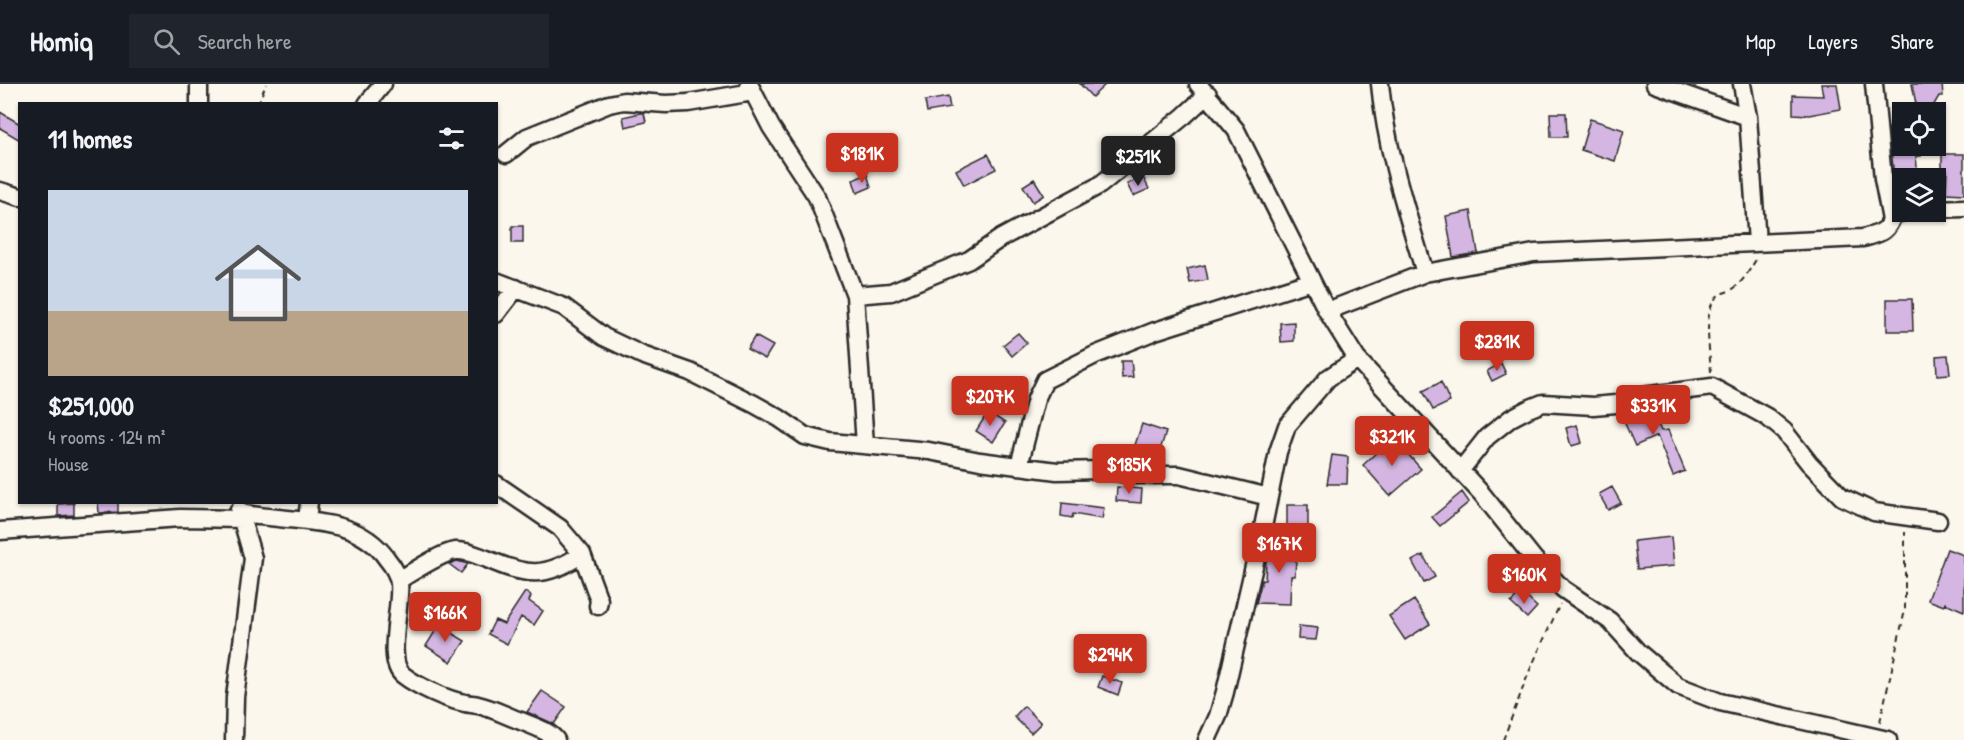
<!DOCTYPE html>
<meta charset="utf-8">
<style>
:root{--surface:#171b24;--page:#20242c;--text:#f1f3f6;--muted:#9ea1a6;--line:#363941;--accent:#c8321e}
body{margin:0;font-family:"Patrick Hand",sans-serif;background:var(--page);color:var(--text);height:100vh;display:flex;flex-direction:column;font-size:22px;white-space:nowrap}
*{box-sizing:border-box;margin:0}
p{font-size:20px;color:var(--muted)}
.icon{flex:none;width:33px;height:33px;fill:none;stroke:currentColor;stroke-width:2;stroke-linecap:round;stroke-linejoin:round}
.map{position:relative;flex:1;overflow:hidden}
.panel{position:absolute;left:18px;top:18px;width:480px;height:402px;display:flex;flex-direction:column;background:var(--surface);border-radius:0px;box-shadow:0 2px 4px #0004}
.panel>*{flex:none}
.tools{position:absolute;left:1892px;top:18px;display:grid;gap:12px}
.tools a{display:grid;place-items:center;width:54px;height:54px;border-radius:0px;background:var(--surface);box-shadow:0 2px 4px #0004;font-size:30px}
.price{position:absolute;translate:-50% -51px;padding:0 14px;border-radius:6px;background:var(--accent);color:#fff;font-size:20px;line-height:39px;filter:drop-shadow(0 2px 3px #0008)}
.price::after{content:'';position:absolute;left:50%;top:36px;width:18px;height:14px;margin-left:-9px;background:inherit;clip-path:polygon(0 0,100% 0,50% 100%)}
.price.current{background:#222;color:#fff}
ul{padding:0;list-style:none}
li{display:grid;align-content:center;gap:12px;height:318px;padding:0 30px}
li span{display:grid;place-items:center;height:186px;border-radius:0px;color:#555}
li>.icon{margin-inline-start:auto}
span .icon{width:108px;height:108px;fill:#fffc;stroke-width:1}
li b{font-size:26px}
h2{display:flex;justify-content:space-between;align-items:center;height:72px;padding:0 30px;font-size:26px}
header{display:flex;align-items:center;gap:36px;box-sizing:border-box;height:84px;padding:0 30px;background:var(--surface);border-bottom:2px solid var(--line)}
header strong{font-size:28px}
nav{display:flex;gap:33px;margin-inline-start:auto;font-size:21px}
.search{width:420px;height:54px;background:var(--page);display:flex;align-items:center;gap:15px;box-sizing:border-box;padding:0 21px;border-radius:0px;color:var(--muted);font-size:22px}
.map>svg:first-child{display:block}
.building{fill:#d5b6e3;stroke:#2b2b2b;stroke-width:1.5}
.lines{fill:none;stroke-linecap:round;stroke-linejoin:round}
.minor-casing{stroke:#2b2b2b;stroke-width:21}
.path{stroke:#2b2b2b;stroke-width:2;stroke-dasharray:6 4.5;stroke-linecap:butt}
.minor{stroke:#fbf7ec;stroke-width:16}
</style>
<header>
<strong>Homiq</strong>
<div class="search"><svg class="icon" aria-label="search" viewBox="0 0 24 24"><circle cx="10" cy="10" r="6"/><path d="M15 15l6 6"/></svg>Search here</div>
<nav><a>Map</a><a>Layers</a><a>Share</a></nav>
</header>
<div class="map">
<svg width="1964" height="656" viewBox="0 0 1964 656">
<rect width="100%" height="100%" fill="#fbf7ec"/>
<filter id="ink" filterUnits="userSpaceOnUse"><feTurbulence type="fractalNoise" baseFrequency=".0167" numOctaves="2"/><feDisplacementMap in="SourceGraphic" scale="12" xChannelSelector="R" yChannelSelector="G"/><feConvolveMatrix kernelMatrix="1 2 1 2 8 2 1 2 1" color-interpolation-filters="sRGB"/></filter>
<g filter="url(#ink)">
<path class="building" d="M1080,0h26l-14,13z
M1821,0h16l4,25 -32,6 -16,-1v-19l30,1z
M1912,0h30l1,12h-4l-7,12 -15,1z
M948,13l2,11 -23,4 -2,-11z
M0,28l20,12v16l-20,-12z
M640,29h4l2,9 -21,5 -2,-10z
M1550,29h16l1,24h-16z
M1590,35l34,11 -9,31 -34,-11z
M1902,42v20h18l1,10h-5l2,22h-24l-5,-50z
M988,70l8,15 -32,16 -8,-15z
M1942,70h22v40l-18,-1 1,-22h-5z
M867,90l4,13 -14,6 -4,-13z
M1143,93l6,12 -16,7 -6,-12z
M1034,95l10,16 -11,7 -10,-16z
M1471,127l7,42 -25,4 -7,-41z
M512,142h11v17h-11z
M1205,181l3,15 -18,3 -3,-14z
M1887,215h25l1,32h-26z
M1294,238v19l-13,1 -1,-19z
M1018,249l9,10 -15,13 -9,-11z
M755,252l18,10 -8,13 -18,-10z
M1948,271l2,19 -13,1 -1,-19z
M1121,277h10l2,16 -11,1z
M1501,279l5,11 -14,7 -5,-10z
M1441,298l9,20 -17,8 -10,-19z
M1650,322l11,25 7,-1 17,41 -12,5 -16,-40 -22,10 -13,-29z
M988,328l17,11 -12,19 -17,-11z
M1142,340l24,8 -7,21 -24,-8z
M1577,341l5,18 -11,3 -5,-18z
M1393,353l28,32 -31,27 -27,-31z
M1332,371l16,2 -1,27h-20z
M1117,403l25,2 -1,14 -25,-2z
M1612,403l9,16 -13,7 -9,-16z
M1462,408l7,10 -29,24 -8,-9z
M98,418h20v10l-19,1z
M74,419v12l-16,1v-12z
M1062,419l42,5 -2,11 -29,-5 -1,4 -11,-2z
M1287,421h21v31h-21z
M1671,453l3,29 -37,3 -3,-28z
M1271,457l26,2 -2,33h-4l-1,28 -34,-1 6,-23h3l1,-18z
M1947,465l17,6v56l-19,-8 -1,3 -16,-6z
M1423,471l12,22 -11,6 -12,-22z
M457,477l11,3 -7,9 -12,-9z
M525,508l6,4 -2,5 14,10 -9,14 -13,-8 -14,27 -19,-10 7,-14 9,4z
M1521,508l16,15 -10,11 -16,-15z
M1414,516l16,24 -25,16 -16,-24z
M439,541l26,16 -14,21 -25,-16z
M1299,542l19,2 -2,12 -18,-1z
M1102,592l20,7 -4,12 -20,-8z
M542,607l24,16 -12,17 -27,-12z
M1024,622l17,17 -10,10 -17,-16z"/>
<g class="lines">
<g class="minor-casing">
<path id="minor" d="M749,0l22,43 46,70 38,98 10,150
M1198,0l38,46 91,181 30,48 125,135 52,65 29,30 47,32 28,31 40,34 42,16 168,38
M1380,0c6,65 26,126 45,189
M1655,0l93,33
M1742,0l6,33 9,125
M1874,0l9,95 8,41
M199,20v-20
M367,20l16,-20
M506,70l21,-17 82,-33 15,-3 42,3 22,-1 65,-11
M0,107l20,6
M1935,125l29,-1
M496,197l68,26 40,30 38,18 48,17 64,32 25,14 26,18 25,6 99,9 51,10 77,10 44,-1 35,5h43l90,22
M855,211l36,-3 78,-32 32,-22 99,-53 84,-69 24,-22
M1327,227l98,-38 109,-20 329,-15c17,-5 24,-5 30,-23l10,-3
M496,230l20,-26
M1019,382l17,-67 9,-19 50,-25 60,-24 157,-50
M1460,387l27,-34 24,-19 17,-9 15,-6 50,3 23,-2 18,-7 78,-10 55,30 17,14 25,32 33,34 32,15 64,9
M496,400l64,44 22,26 17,46 -1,6
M241,429c48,11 114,-1 146,46 5,6 11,16 12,24 3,23 -14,78 4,92 14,11 44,25 62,28 4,1 9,1 13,2 14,3 29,11 43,16 12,5 27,9 35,19
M307,437l2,-19
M0,447l180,-13 64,1
M399,496c14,-8 41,-27 57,-29 11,-1 22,5 31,8 39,17 58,20 95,-5
M234,656l1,-43 18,-139 -14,-48
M1207,656l11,-24 7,-24 38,-165 15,-75 9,-26 41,-48 29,-19"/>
</g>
<path class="path" d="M258,20l8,-20
M1711,288c-1,-19 -8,-58 4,-73 4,-6 10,-6 16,-9 11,-6 19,-21 26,-32
M1880,638l25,-112v-78
M1503,656l26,-68 31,-68"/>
<use href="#minor" class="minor"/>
</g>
</g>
</svg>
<div class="tools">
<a><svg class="icon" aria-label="locate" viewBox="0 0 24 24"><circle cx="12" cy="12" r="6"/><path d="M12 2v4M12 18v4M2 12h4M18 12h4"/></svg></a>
<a><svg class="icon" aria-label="layers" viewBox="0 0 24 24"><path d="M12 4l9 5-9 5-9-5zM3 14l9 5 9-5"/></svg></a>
</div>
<b class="price" style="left:862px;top:100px">$181K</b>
<b class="price current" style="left:1138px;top:103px">$251K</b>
<b class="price" style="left:1497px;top:288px">$281K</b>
<b class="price" style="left:990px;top:343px">$207K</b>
<b class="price" style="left:1653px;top:352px">$331K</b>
<b class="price" style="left:1392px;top:383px">$321K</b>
<b class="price" style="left:1129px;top:411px">$185K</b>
<b class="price" style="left:1279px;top:490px">$167K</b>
<b class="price" style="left:1524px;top:521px">$160K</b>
<b class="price" style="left:445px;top:559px">$166K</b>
<b class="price" style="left:1110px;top:601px">$294K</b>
<section class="panel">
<h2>11 homes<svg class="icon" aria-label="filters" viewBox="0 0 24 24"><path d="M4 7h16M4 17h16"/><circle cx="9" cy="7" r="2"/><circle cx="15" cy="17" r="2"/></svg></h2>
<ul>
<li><span style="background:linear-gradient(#c9d6e8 65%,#b9a48a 0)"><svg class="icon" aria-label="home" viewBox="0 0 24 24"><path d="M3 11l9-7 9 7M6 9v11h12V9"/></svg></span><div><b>$251,000</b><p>4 rooms · 124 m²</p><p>House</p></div></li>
</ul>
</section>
</div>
